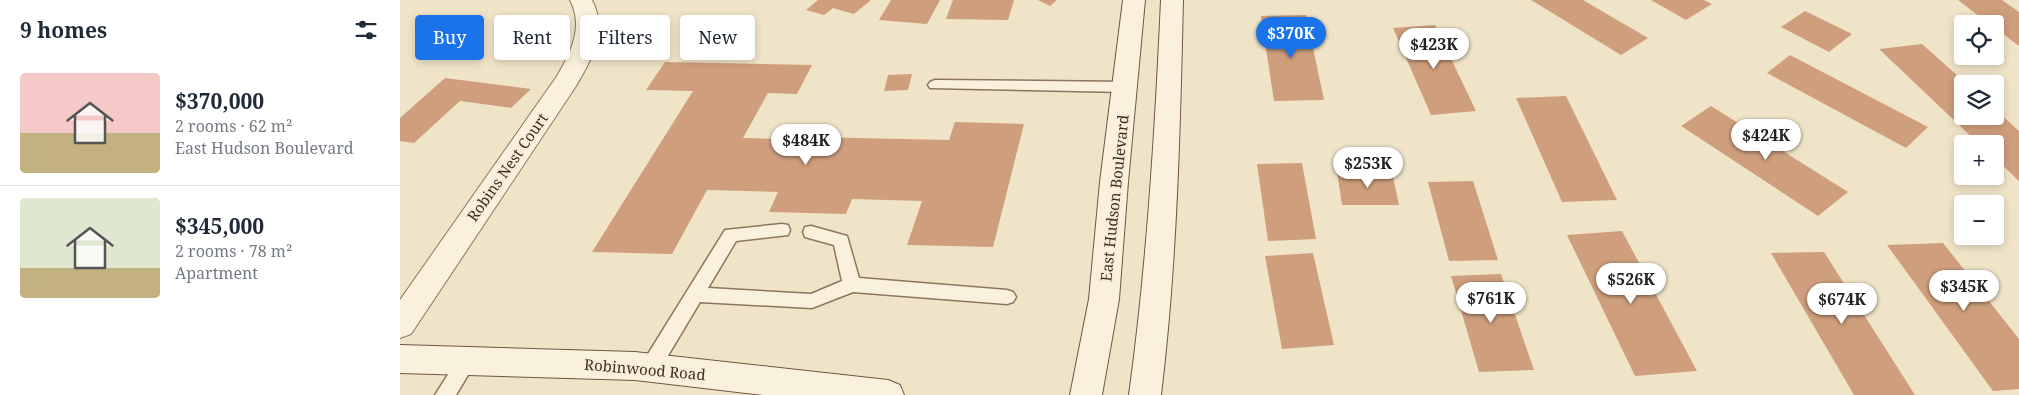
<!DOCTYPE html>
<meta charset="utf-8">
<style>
:root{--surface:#fff;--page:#f2f2f3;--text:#1f2937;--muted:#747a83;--line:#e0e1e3;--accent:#1a73e8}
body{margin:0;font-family:"Noto Serif",serif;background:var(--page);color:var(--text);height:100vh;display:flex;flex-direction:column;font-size:19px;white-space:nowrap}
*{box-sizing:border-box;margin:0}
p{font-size:16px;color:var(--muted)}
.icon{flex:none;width:28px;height:28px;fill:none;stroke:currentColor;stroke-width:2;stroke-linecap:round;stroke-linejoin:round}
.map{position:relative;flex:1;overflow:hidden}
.panel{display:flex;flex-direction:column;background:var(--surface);width:400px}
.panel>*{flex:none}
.guide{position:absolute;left:15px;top:15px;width:475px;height:45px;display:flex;gap:10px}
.buttons{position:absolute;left:1554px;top:15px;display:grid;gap:10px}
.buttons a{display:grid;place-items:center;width:50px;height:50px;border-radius:5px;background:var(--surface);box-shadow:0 2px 8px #0003;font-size:25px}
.price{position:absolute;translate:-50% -42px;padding:0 11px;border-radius:18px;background:#fff;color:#222;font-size:16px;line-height:32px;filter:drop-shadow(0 1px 2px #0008)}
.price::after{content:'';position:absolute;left:50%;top:30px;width:15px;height:11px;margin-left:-8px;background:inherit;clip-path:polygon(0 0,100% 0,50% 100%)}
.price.selected{background:var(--accent);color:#fff}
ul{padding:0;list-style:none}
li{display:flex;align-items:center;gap:15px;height:125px;padding:0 20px}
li+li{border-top:1px solid var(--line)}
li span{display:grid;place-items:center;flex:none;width:140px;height:100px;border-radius:5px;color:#555}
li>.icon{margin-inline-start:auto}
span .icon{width:60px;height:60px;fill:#fffc;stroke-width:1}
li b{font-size:21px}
h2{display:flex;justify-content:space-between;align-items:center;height:60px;padding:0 20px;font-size:21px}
.tag{padding:0 18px;border-radius:5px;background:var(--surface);box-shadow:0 2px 8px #0003;font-size:18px;line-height:45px}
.tag.selected{background:var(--accent);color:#fff}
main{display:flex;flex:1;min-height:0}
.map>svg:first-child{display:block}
.building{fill:#cf9f7d}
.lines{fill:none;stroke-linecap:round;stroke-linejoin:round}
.service-casing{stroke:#8d765c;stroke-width:3}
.minor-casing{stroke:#8d765c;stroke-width:2}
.secondary-casing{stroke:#6f573f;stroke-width:2}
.service{fill:#faf1dc;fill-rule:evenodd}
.minor{fill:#faf1dc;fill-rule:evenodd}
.secondary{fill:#faf1dc;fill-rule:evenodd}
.labels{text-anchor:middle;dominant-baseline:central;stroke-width:4;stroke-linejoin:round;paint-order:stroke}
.street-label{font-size:15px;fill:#3d2e20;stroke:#f7eed8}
</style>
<main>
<section class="panel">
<h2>9 homes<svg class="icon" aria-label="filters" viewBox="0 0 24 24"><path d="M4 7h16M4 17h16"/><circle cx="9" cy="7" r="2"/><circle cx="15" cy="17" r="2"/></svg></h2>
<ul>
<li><span style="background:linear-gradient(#f6c9c9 60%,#c2b280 0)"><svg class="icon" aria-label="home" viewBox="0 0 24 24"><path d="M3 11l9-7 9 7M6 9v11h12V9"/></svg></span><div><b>$370,000</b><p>2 rooms · 62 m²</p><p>East Hudson Boulevard</p></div></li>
<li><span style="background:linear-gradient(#dfe7d0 70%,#c2b280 0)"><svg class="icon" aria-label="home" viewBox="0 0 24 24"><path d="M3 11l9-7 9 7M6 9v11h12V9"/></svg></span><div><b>$345,000</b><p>2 rooms · 78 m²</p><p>Apartment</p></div></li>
</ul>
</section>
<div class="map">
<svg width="1619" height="395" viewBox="0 0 1619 395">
<rect width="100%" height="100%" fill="#f0e4c8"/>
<path class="building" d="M418,0h53l-17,14 -21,-6 -9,7 -18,-5z
M491,0h49l-13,24 -48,-4z
M553,0h61l-6,20 -62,-1z
M638,0h19l-7,6z
M1131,0h52l65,38 -27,17z
M1251,0h53l8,4 -26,16z
M1558,0h44l17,12v34l-24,-18v-4h-6z
M1405,11l47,23 -23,18 -48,-25z
M906,15l18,85 -50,1 -13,-85z
M1035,25l41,86 -45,4 -38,-87z
M1522,44l45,40h-5v32h33v-7l24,22v50l-24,-23v-14h-16l-100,-95z
M1390,55l138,72 -22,21 -139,-75z
M265,62l147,3 -15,29 -29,-1 -25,45 68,2 1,-3 137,3 6,-18 69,2 -31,123 -86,-2 15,-44 -70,-2 -6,15 -77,-2 9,-20 -71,-2 -35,64 -80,-2 101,-161 -47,-1z
M512,74l-4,16 -24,1 4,-16z
M45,78l86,11 -20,19 -51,-7 -46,42 -14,-2v-23z
M1166,96l51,104 -55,2 -46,-104z
M1311,106l137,86 -30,24 -137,-90z
M902,163l14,76 -48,2 -11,-77z
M937,172h55l7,33h-57z
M1073,181l25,79 -49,1 -21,-79z
M1222,231l75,140 -62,5 -68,-141z
M1543,243l76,96v50l-26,2 -106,-146z
M1424,252l91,143h-61l-83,-142z
M913,253l21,92 -52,4 -17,-93z
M1101,274l33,96 -55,2 -28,-96z"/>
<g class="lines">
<g class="service-casing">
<path id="service" d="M535,80l190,2 5,2 2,3 -2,3 -5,2 -195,-4 -2,-3 2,-3z
M382,224l6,1 2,5 -2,5 -52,6 -28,47 103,6 31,-13 -8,-36 -29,-8 -2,-5 2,-5 6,-1 36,10 12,42 148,12 6,2 3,5 -3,5 -6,2 -154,-12 -41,16 -112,-6 -43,72 -7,2 -7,-2 -3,-6 3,-6 82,-132z
M68,352l7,2 2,6 -21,35h-21l26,-41z"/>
</g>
<g class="minor-casing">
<path id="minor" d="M170,0h22c16,30 0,59 -16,86l-165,248 -11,4v-38l157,-224c14,-24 27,-49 13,-76z"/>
</g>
<g class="secondary-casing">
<path id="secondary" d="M723,0h22l-17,182 -9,117 -17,96h-32l19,-96 11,-117z
M761,0h22c-3,132 -6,264 -22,395h-32c18,-131 26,-263 32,-395z
M0,345l235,7 253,28 12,5 4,10h-141l-128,-15 -235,-7z"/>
</g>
<use href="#service" class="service"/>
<use href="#minor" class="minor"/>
<use href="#secondary" class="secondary"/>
</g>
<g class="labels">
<g class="street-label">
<text transform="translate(107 167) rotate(-55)">Robins Nest Court</text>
<text transform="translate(714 198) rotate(-84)">East Hudson Boulevard</text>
<text transform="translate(245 369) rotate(5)">Robinwood Road</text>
</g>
</g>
</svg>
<div class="buttons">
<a><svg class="icon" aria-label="locate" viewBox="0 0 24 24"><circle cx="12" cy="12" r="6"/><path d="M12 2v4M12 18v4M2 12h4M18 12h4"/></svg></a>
<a><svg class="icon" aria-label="layers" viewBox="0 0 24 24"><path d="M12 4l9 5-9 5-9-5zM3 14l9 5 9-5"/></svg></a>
<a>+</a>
<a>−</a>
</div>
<b class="price selected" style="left:891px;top:59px">$370K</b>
<b class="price" style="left:1034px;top:70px">$423K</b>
<b class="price" style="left:1366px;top:161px">$424K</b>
<b class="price" style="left:406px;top:166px">$484K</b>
<b class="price" style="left:968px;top:189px">$253K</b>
<b class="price" style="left:1231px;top:305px">$526K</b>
<b class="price" style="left:1564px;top:312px">$345K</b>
<b class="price" style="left:1091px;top:324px">$761K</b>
<b class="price" style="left:1442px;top:325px">$674K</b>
<div class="guide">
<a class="tag selected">Buy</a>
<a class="tag">Rent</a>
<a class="tag">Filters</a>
<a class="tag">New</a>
</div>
</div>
</main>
